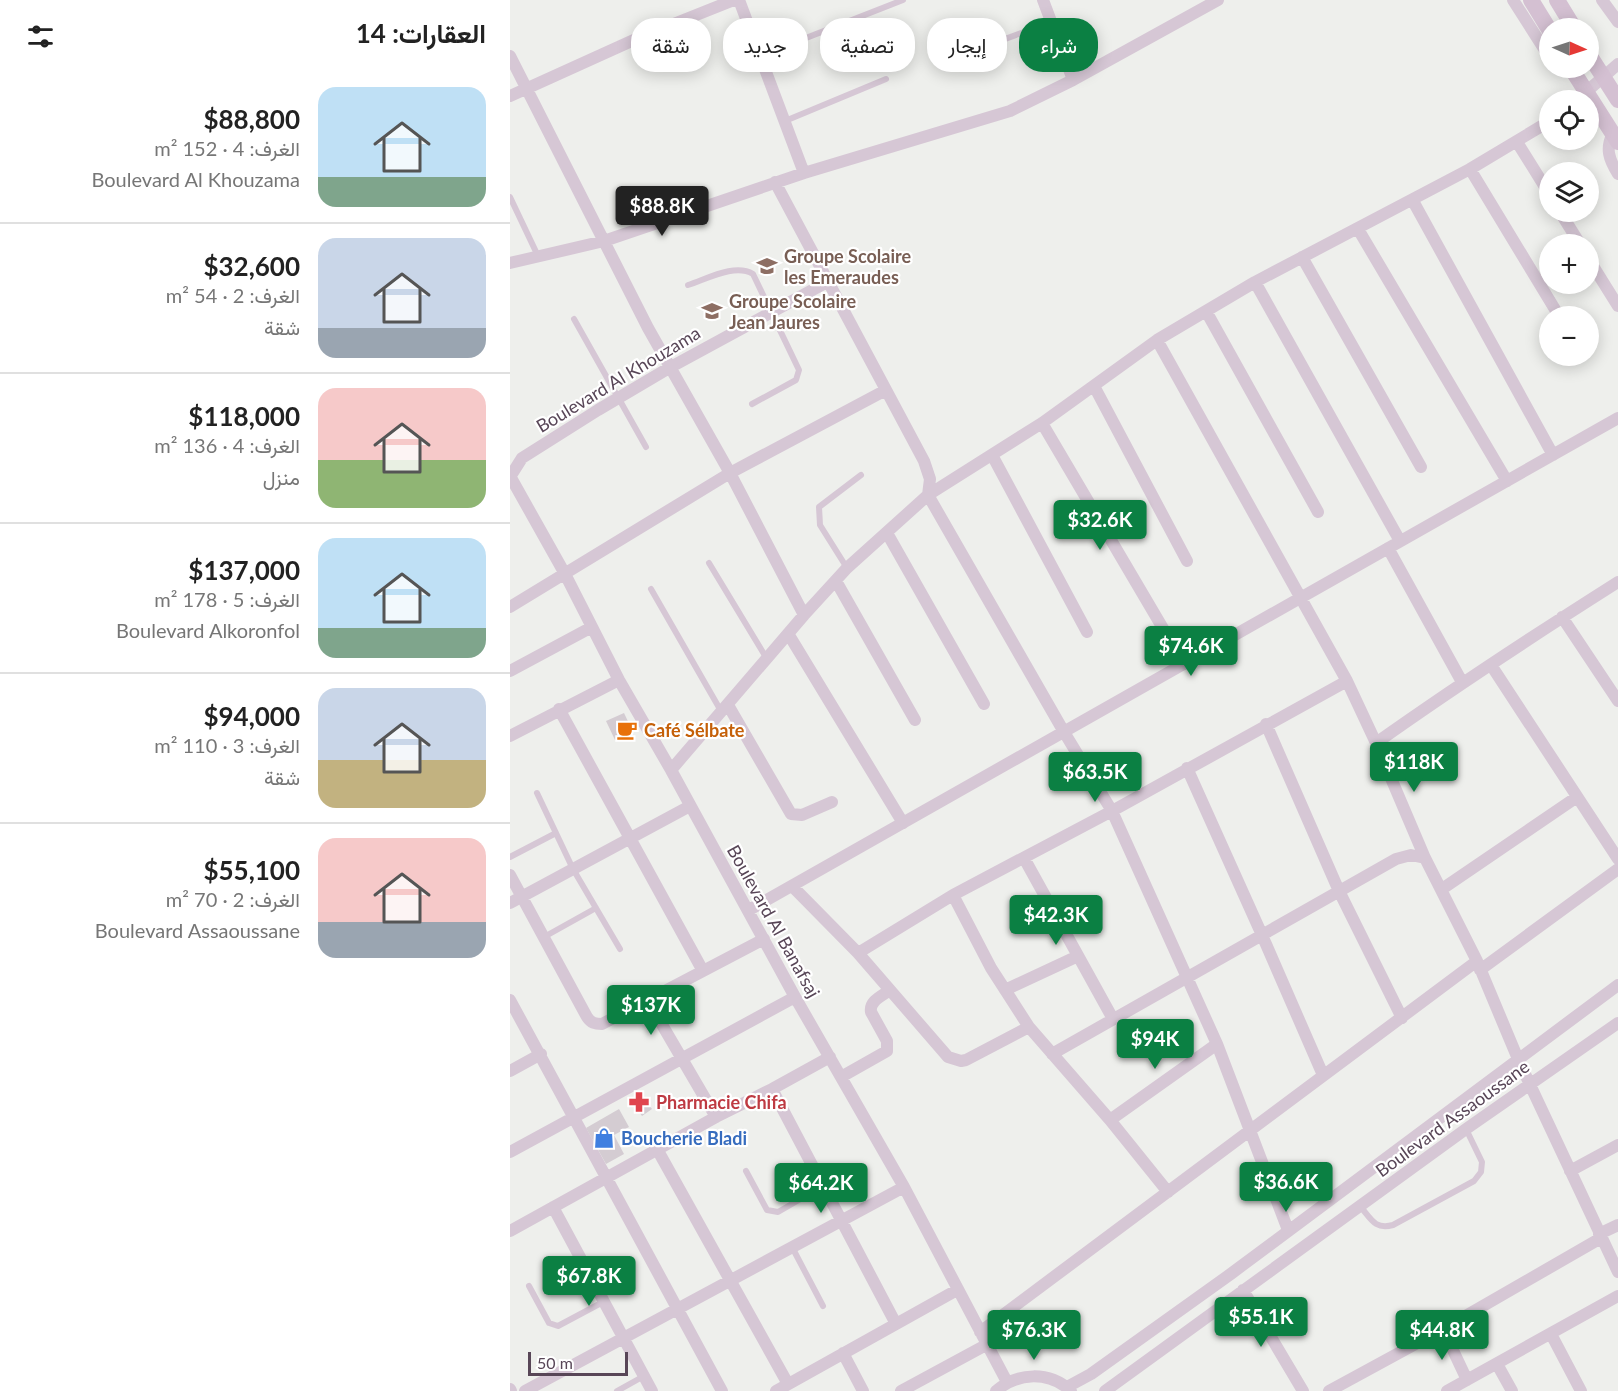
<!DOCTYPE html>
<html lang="ar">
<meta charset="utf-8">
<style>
:root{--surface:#fff;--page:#f2f2f2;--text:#222;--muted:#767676;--line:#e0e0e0;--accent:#0b8043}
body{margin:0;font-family:Lato,Vazirmatn,sans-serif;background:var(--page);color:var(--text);direction:rtl;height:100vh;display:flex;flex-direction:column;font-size:22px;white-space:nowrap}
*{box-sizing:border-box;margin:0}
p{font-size:20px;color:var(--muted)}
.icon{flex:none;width:33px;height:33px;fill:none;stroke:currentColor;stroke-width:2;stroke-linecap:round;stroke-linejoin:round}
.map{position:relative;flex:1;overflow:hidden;direction:ltr}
.side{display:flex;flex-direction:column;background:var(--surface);width:510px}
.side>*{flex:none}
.hud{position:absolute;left:18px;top:18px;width:570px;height:54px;direction:rtl;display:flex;gap:12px}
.needle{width:39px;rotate:93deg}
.tools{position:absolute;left:1029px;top:18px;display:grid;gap:12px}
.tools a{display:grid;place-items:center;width:60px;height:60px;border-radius:50%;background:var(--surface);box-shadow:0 3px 15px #0003;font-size:30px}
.scale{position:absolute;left:18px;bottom:15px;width:100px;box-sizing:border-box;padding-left:6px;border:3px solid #584657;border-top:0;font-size:16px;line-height:21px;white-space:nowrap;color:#584657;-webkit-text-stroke:4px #fff;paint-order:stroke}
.price{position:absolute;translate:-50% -51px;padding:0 14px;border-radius:6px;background:var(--accent);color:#fff;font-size:20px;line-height:39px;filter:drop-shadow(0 2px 3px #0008)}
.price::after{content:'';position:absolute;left:50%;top:36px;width:18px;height:14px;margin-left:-9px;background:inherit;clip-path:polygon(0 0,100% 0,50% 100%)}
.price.on{background:#222;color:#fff}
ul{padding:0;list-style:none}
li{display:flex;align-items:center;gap:18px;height:150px;padding:0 24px}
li+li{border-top:2px solid var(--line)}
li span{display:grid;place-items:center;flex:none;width:168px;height:120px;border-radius:18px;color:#555}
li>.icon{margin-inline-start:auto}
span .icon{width:72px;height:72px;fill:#fffc;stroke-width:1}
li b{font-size:26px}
h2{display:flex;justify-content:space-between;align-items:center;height:72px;padding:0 24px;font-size:26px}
.tag{padding:0 21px;border-radius:24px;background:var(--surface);box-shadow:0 3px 15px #0003;font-size:21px;line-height:54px}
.tag.on{background:var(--accent);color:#fff}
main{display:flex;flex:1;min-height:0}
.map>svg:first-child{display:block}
.building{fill:#d4ccd2}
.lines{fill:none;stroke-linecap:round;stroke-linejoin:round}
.lane{stroke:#d6c7d5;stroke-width:6}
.street{stroke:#d6c7d5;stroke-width:12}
.secondary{stroke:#d4c0d2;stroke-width:16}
.labels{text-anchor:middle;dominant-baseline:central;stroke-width:4.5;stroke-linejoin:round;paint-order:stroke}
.education-label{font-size:18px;font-weight:bold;fill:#785e54;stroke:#fff;text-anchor:start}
.street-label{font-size:18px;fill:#584657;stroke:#fff}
.food-label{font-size:18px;font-weight:bold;fill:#c56008;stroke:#fff;text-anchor:start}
.health-label{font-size:18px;font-weight:bold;fill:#be3a42;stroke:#fff;text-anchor:start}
.shop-label{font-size:18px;font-weight:bold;fill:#366cbe;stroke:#fff;text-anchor:start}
</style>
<main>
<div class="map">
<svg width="1108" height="1391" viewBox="0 0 1108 1391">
<rect width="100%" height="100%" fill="#eeefec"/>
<path class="building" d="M114,713l9,19 -18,8 -9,-19z
M132,1095l10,14 -10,7 -10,-14z
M109,1109l10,18 -15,8 10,19 -18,10 -20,-36z"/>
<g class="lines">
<path class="lane" d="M476,46l65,-24
M250,56l143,-56
M275,121l101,-42
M0,197l28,59
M178,285c19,-6 47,-22 65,-11l46,96 -3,10 -44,24
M64,319l72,128
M199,563l58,96
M337,568l-27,-43 -1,-18 42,-32
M141,589l70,122
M27,793l36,76 47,80
M0,857l46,-24
M34,937l52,-29
M236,1171l21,39 11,2 45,-26
M850,1206c11,13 15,24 33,19l81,-44 7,-9 1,-10 -16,-33
M282,1247l31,59
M19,1286l20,37 9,3 45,-24
M107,1391l27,-15"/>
<path class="street" d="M229,0l65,173
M533,0l30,80
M1003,0l37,58
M1092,0l16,22
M0,56l138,272 82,145 74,142
M0,96l126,-57 98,-39
M1067,100l41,-36
M1103,133c-8,16 -4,26 5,41
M1007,142l33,53
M960,169l89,147
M903,201l140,254
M1050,212l20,32
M848,229l149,252
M792,257l119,210
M1078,258l30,48
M0,263l94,-22 200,-68 206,-62 63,-31 145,-80
M745,282l145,259
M696,311l112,201
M647,340l190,341 29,62 49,115 52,103 41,98 100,213
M584,386l93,175
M532,423l142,241
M482,455l95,177
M0,476l55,98 54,106 52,90 124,227 109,190 103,195
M0,477l12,-19 76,-48 71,-42 160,-87
M377,533l97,171
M878,548l74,134
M326,581l79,139
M0,607l220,-134 156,-83
M1052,617l56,84
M279,635l114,188
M981,665l127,194
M0,671l82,-44
M218,705l63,109 11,1 30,-13
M49,709l144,262
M756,724l73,167 63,127
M0,736l109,-56
M866,743c79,-56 160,-109 242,-161
M677,768l75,167 61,140
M161,770l133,-155 43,-47 81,-73 2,-16 -6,-18 -149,-279
M514,858l89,161
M0,875l77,142c4,6 8,7 15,7l162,-85
M282,886l66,67 90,104 13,4 5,-1 63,-33
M932,889l135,-92
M443,895l38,73 38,59 81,93 58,72
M0,903l180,-97
M239,910l869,-492
M348,953l95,-58 159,-84 235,-130
M970,970l138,-101
M495,990l73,-34
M137,999l69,118
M0,1000l212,391
M542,1054l344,-195 15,-4 14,3
M0,1071l31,-17
M331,1077l46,-26v-10l-16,-29c-2,-11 11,-16 19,-22
M262,1089l124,235
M600,1120l107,-76
M147,1149l131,235
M0,1152l285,-155
M1060,1171l48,-26
M43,1207l99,184
M778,1230l-71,-186 -105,-233 -48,-79 -136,-237 114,-72 115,-83 98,-58 215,-113 80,-48
M0,1231l206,-114 56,-28 58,-32
M1089,1234l19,-9
M733,1290l60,101
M933,1329l24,51
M470,1332l497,-371
M1041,1334l30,57
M333,1353l20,38
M987,1364l15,27
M557,1387l24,-13 141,-101 386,-288
M0,1389l1,2
M15,1391l379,-204
M266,1391l181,-101
M391,1391l85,-46
M486,1391c22,-19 53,-20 75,0
M595,1391l361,-262 152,-106
M819,1391l114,-62 158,-91
M937,1391l171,-95"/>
<path class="secondary" d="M1021,0l19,31
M1047,0l17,28
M1078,53l30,47
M1061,68l47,74"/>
</g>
<defs>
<g id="school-bare" transform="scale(1.62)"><path d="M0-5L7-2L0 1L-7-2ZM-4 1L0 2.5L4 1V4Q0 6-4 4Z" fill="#8d6e63" stroke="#fff" stroke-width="2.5" paint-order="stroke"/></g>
<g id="cafe-bare" transform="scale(1.62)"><path d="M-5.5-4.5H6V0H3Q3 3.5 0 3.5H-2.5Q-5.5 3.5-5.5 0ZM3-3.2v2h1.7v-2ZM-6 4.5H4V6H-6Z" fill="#e8710a" stroke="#fff" stroke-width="2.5" paint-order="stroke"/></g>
<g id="pharmacy-bare" transform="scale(1.62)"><path d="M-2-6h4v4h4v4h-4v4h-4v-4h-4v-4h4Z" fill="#e0444e" stroke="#fff" stroke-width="2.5" paint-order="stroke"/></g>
<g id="shop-bare" transform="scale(1.62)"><path d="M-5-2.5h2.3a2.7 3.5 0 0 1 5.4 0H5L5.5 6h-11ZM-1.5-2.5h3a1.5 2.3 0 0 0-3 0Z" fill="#3f7fe0" stroke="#fff" stroke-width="2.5" paint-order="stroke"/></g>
</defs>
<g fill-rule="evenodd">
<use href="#school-bare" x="257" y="266"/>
<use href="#school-bare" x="202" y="311"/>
<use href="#cafe-bare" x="117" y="730"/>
<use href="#pharmacy-bare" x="129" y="1102"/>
<use href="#shop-bare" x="94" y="1138"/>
</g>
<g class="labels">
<g class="education-label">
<text x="274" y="256">Groupe Scolaire<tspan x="274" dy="21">les Emeraudes</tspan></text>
<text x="219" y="301">Groupe Scolaire<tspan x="219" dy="21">Jean Jaures</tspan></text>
</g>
<g class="street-label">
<text transform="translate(108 379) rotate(-31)">Boulevard Al Khouzama</text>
<text transform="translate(264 921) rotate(61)">Boulevard Al Banafsaj</text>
<text transform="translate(942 1118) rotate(-36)">Boulevard Assaoussane</text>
</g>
<g class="food-label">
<text x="134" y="730">Café Sélbate</text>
</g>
<g class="health-label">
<text x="146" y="1102">Pharmacie Chifa</text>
</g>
<g class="shop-label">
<text x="111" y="1138">Boucherie Bladi</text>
</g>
</g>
</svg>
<div class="tools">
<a><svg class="needle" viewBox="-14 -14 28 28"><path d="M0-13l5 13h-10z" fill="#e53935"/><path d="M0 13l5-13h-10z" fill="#767676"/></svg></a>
<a><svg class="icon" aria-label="locate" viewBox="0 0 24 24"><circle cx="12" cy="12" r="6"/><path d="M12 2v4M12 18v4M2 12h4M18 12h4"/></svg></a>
<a><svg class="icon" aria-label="layers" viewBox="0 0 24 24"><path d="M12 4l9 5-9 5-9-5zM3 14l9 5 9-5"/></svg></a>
<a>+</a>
<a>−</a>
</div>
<div class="scale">50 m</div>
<b class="price on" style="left:152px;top:237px">$88.8K</b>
<b class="price" style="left:590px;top:551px">$32.6K</b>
<b class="price" style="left:681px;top:677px">$74.6K</b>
<b class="price" style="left:904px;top:793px">$118K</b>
<b class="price" style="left:585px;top:803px">$63.5K</b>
<b class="price" style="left:546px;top:946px">$42.3K</b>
<b class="price" style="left:141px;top:1036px">$137K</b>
<b class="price" style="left:645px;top:1070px">$94K</b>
<b class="price" style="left:776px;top:1213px">$36.6K</b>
<b class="price" style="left:311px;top:1214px">$64.2K</b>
<b class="price" style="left:79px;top:1307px">$67.8K</b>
<b class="price" style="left:751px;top:1348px">$55.1K</b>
<b class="price" style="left:524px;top:1361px">$76.3K</b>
<b class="price" style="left:932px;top:1361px">$44.8K</b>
<div class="hud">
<a class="tag on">شراء</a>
<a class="tag">إيجار</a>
<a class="tag">تصفية</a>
<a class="tag">جديد</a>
<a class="tag">شقة</a>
</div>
</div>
<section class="side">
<h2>العقارات: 14<svg class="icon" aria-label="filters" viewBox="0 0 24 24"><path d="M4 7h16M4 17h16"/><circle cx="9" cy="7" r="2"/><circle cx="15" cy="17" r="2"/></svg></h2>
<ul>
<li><span style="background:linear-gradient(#bfe0f5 75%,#7fa58c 0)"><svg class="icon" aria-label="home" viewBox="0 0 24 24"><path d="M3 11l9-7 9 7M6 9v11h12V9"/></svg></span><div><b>$88,800</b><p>الغرف: 4 · 152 m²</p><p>Boulevard Al Khouzama</p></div></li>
<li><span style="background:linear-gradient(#c9d6e8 75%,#9aa5b1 0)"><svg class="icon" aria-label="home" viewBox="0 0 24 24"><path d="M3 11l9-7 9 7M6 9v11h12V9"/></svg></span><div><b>$32,600</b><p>الغرف: 2 · 54 m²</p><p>شقة</p></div></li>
<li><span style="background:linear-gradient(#f6c9c9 60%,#8fb573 0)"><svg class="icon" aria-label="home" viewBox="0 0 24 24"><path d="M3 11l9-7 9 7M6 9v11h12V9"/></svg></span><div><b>$118,000</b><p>الغرف: 4 · 136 m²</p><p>منزل</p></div></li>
<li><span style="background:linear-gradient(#bfe0f5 75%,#7fa58c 0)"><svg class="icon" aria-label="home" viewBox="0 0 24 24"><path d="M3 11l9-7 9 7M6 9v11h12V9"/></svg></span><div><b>$137,000</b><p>الغرف: 5 · 178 m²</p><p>Boulevard Alkoronfol</p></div></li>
<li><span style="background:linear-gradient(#c9d6e8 60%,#c2b280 0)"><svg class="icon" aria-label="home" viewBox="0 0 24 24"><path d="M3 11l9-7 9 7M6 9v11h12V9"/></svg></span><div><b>$94,000</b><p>الغرف: 3 · 110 m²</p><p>شقة</p></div></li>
<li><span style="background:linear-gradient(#f6c9c9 70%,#9aa5b1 0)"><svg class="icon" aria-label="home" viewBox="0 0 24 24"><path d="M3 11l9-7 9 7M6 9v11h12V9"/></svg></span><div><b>$55,100</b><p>الغرف: 2 · 70 m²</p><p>Boulevard Assaoussane</p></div></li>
</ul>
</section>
</main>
